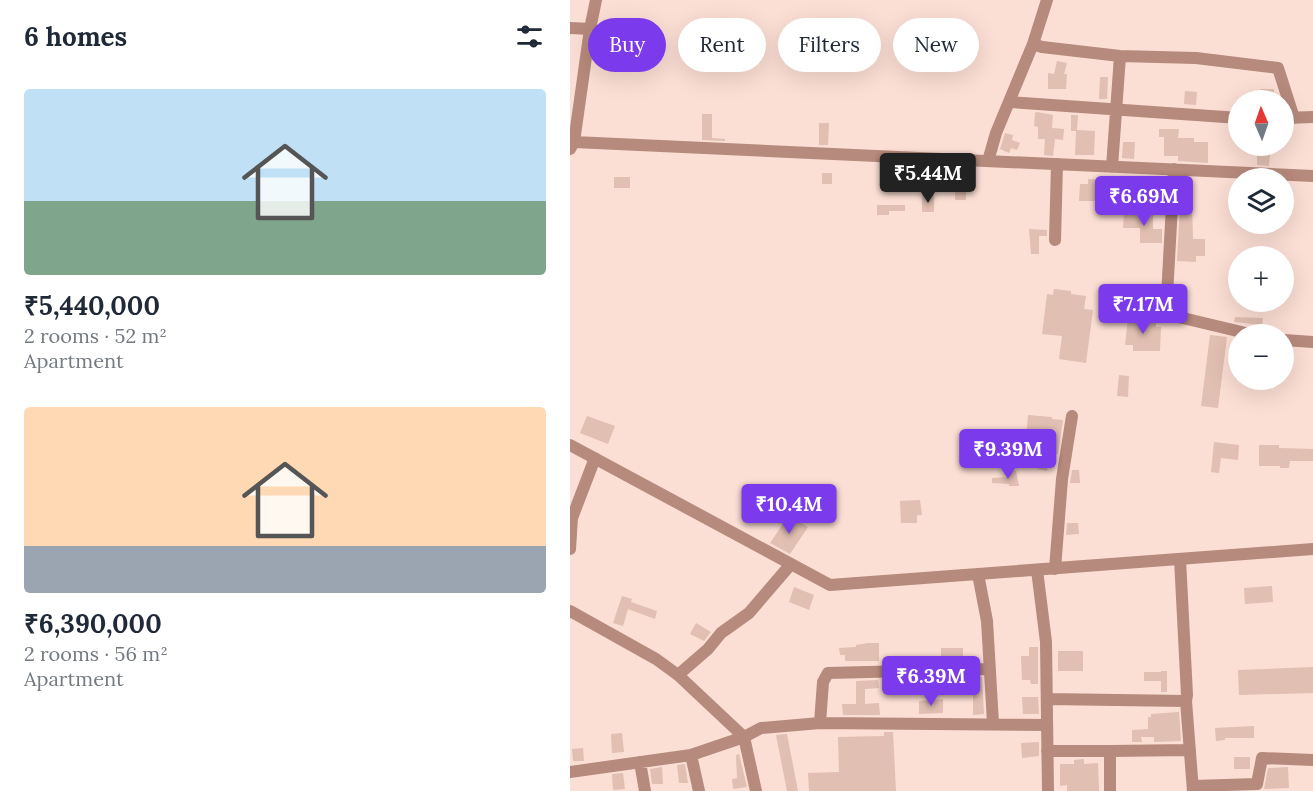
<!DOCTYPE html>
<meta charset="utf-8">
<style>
:root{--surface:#fff;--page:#f2f2f3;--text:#1f2937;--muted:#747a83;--accent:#7c3aed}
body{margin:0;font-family:Lora,serif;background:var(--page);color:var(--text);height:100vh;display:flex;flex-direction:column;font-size:22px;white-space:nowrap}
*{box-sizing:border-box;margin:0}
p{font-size:20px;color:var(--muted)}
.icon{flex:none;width:33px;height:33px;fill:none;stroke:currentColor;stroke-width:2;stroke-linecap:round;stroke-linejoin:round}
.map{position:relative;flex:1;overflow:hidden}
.details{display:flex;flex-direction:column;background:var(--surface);width:570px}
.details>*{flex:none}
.banner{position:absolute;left:18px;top:18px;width:570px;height:54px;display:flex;gap:12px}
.needle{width:39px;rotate:358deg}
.fabs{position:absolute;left:658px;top:90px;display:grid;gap:12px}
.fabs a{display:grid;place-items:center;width:66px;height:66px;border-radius:50%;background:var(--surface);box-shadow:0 6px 24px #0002;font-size:30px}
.price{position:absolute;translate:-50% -51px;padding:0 14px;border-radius:6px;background:var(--accent);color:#fff;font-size:20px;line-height:39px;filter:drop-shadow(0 2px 3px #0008)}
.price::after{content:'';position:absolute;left:50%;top:36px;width:18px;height:14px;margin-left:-9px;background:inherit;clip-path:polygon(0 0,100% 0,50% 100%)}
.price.current{background:#222;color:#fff}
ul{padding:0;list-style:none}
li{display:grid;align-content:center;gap:12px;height:318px;padding:0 24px}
li span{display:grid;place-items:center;height:186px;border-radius:6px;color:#555}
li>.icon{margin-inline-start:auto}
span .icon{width:108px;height:108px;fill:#fffc;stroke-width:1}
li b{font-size:26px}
h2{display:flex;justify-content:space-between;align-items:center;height:72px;padding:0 24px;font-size:26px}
.chip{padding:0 21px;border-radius:27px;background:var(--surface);box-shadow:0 6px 24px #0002;font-size:21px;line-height:54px}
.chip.current{background:var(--accent);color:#fff}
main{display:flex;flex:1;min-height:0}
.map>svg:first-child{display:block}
.building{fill:#e1bfb2}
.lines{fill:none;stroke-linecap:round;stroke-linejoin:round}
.minor{stroke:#b68a7c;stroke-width:12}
</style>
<main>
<section class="details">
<h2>6 homes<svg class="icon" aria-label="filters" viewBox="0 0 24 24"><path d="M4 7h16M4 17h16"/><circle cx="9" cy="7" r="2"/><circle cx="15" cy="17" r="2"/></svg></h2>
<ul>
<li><span style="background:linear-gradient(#bfe0f5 60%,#7fa58c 0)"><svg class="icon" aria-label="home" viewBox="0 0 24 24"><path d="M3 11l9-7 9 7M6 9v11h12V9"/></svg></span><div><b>₹5,440,000</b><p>2 rooms · 52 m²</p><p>Apartment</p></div></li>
<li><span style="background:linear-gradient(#ffd9b3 75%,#9aa5b1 0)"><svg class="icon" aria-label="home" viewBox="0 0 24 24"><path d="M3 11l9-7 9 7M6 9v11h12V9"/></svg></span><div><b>₹6,390,000</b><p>2 rooms · 56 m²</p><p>Apartment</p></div></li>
</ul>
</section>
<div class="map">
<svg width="743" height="791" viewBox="0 0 743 791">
<rect width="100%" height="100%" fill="#fbded4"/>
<path class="building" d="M487,61l10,2 -3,11h3l-1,15h-18v-16l6,1z
M530,77h8l-1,22h-8z
M690,89h14v11h-14z
M615,91l12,1 -1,13 -12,-1z
M467,112l16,3 -1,13 12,1 -1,11 -8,-1 -2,17 -9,-1 1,-16h-7v-12l-4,-1 1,-13z
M132,114h10v24l13,1v2l-23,-1z
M501,115h7l-1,15 18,1 -1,24h-19l1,-24h-5z
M249,123h10l-1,22h-9z
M589,129h20l-1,9h16v4h14v21l-30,-2v-5h-14v-19h-5z
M435,133l8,2 -1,5 8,3 -3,7 -6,-2 -2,5 -9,-4z
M553,142h12l-1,17 -12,-1z
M687,154h13l-1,12 -12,-1z
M396,168l7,1v18h-7v13h-11v-14h11z
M252,173h10v11h-10z
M44,177h16v11h-16z
M537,177l24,2v8h18v-4l14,-1 1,12h-3v4l-11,1 -18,-2v-2l-27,-1v7h-26l1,-17h8v-5l18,1z
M352,195h12v17h-12z
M307,205h28v6h-16v4h-12z
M610,205h12l1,34h12v17h-9v6l-19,-1z
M554,213h29v16h9v14h-22v-15h-17z
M459,229l18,1v6h-8v18h-8z
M484,289l17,2v3l15,2 -2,13 9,1 -7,53 -27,-4 3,-23 -20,-2 5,-40 6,1z
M665,317l28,1 -1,7 -28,-3z
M558,319l28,1v7h5l-1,24h-27v-6h-8z
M640,335l17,2 -9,71 -17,-2z
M549,375l10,1 -1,21 -11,-1z
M458,415l24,2v2l11,1 -5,34 -7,-1 -4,18 -9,-2 1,-5 -5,-1 2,-11 -11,-1z
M17,416l28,10 -7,18 -28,-11z
M644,442l25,3 -1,15 -17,-2 -2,15 -8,-1z
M689,445h20v3l34,1v12h-23l-1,7h-9v-2h-21z
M502,470h7l1,13h-10z
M440,471h6l3,15h-10v-2l-17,-1v-5l17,-1z
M350,500l2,15h-5v8h-16l-1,-22z
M219,515l19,12 -18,27 -20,-11z
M497,523h11l1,11 -13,1z
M702,586l1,16 -28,2 -1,-16z
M224,587l20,8 -5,15 -20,-8z
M52,596l10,3 -1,3 26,9 -2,8 -27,-10 -5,17 -10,-3z
M126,623l15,9 -7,9 -14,-7z
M298,643h11v18h-34v-6h-5l-1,-7 17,-1v-2z
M459,647h9v37h-7l-1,-4h-8l-1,-24h8z
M371,648h22v13l-22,1z
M488,651h25v20h-25z
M743,667v26l-74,2 -1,-25z
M591,671h6v21h-6v-11h-17v-9h17z
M412,677l2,37 -11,1v-20h-11v-8h10v-9z
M308,680l1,8 -14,1v15l14,-1 1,12h-37l-1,-11h14v-23z
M452,697h16l1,17h-16z
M373,699v14l-24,1v-13z
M609,712l2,29 -27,1v-5h-13l1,5h-10v-12l16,-1v-12h3v-3z
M684,726v12h-29v2l-9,1 -1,-13z
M314,732h9l3,59h-87l-1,-18 31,-1 -1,-35 46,-1z
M52,733l2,19 -12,1 -1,-19z
M217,734l11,57h-11l-11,-56z
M469,742v14l-17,2 -1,-15z
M13,748l1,13h-11l-1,-12z
M169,754l8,33 -14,2 -1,-10 5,-1 -1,-23z
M664,757h16v12h-16z
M514,759v5l14,-1 1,28h-32v-6l-7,1v-22h14v-4z
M115,764l3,19h-9l-2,-18z
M92,767l1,17h-11l-2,-15z
M718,767l1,21 -25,1 4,-21z
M53,773l2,16 -12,1 -1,-16z"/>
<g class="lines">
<path class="minor" d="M0,28l20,1 -16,113
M20,29l6,-29
M463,44l9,3 78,9 76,2 82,10 16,50
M440,102l229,16
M714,118l29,-1
M0,149l4,-7 739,34
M418,161l8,-28 37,-89 14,-44
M542,167l8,-111
M604,169l-8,145 84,20
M485,240l2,-76
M714,340l29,2
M0,445l260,140 483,-36
M0,549l2,-31 23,-60
M610,559l7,136 -1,6 7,90
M485,569l7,-90 10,-63
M467,570l9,72 2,149
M408,574l9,47 6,102
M0,611l86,48 22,16 66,62 12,54
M108,675l30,-26 13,-16 28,-20 42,-49
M477,699l139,2
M250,723l3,-41 5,-9 161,-4
M477,751h63
M121,755l53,-18 17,-9 59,-5 226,2
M70,762l5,29
M0,772l121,-17 8,36
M623,786l64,-2 5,-26 51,2
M540,791v-40l80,-1"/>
</g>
</svg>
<div class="fabs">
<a><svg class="needle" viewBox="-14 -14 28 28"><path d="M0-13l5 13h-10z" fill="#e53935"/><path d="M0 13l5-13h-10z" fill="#747a83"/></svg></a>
<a><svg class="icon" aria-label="layers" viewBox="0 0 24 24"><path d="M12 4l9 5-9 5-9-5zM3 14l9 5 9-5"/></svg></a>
<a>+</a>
<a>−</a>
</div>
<b class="price current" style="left:358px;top:204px">₹5.44M</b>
<b class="price" style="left:574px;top:227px">₹6.69M</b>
<b class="price" style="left:573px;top:335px">₹7.17M</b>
<b class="price" style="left:438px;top:480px">₹9.39M</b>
<b class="price" style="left:219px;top:535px">₹10.4M</b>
<b class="price" style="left:361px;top:707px">₹6.39M</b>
<div class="banner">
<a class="chip current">Buy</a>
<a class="chip">Rent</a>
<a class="chip">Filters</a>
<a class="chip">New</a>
</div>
</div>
</main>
